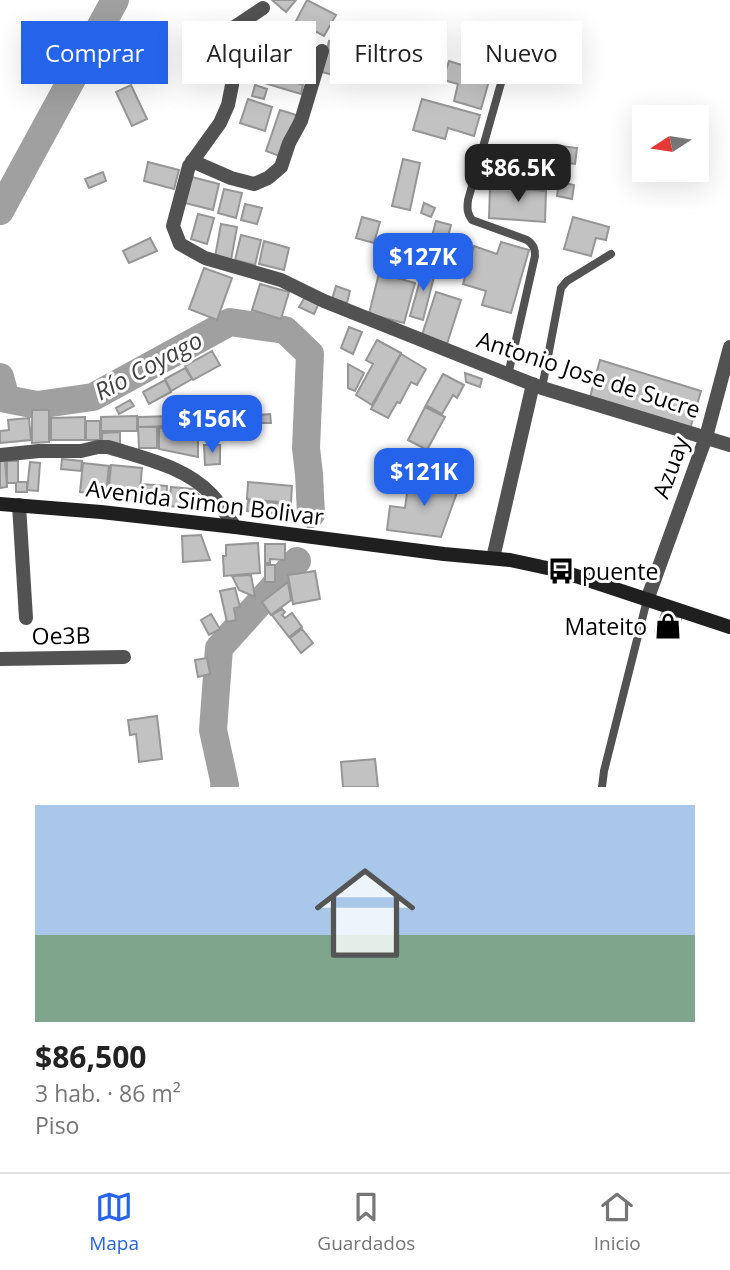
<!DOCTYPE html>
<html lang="es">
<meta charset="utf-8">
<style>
:root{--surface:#fff;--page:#f2f2f2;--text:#222;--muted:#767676;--line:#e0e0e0;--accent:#2563eb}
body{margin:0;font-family:"Open Sans",sans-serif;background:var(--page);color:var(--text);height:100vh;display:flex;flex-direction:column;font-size:26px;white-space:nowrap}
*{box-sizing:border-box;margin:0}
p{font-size:23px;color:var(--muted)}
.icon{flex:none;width:38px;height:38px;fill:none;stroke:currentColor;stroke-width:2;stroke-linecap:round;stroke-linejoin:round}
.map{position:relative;height:787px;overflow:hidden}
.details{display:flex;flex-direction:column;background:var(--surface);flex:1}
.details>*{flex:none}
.guide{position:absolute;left:21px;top:21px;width:690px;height:63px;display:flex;gap:14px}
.needle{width:46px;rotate:258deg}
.fabs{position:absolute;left:632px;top:105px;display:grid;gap:14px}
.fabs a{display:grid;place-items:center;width:77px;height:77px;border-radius:0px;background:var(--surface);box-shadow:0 7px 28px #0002;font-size:35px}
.price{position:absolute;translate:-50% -60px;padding:0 16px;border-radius:14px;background:var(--accent);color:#fff;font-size:23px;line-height:46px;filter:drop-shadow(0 2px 4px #0008)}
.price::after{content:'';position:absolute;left:50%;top:42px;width:21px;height:16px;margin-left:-10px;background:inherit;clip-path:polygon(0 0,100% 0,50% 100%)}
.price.current{background:#222;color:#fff}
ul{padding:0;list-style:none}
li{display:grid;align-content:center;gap:14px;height:371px;padding:0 35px}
li span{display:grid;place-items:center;height:217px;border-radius:0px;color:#555}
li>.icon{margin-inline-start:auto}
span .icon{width:126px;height:126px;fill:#fffc;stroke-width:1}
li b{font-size:30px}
.chip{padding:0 24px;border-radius:0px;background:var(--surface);box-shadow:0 7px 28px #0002;font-size:24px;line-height:63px}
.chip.current{background:var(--accent);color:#fff}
.menu{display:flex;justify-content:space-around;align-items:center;height:98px;border-top:2px solid var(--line);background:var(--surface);font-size:19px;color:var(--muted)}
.menu a{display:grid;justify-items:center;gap:4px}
.menu .current{color:var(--accent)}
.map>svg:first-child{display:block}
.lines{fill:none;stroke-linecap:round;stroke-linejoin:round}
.river{stroke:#a0a0a0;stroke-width:28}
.building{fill:#c2c2c2;stroke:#969696;stroke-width:2}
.lane{stroke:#525252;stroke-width:8}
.street{stroke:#525252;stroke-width:14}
.secondary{stroke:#1f1f1f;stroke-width:14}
.labels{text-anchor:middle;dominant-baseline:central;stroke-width:6;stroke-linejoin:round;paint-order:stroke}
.street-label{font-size:23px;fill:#000;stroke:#fff}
.poi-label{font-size:23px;fill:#000;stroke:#fff;text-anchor:start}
.water-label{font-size:24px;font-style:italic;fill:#414141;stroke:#fff}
</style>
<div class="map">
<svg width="730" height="787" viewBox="0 0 730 787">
<rect width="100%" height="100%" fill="#fff"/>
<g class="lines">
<path class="river" d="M0,211l115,-211
M0,377l6,22 31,6 56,-8 137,-75 55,8 25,24 -4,94 3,26 2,40
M224,787l1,-2 -12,-55 6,-82 78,-87"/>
</g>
<path class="building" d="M272,0h24l-10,12z
M307,0l29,15 -12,21 -28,-15z
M329,41l15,3 -7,32 -15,-4z
M247,48l26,6 -3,16 21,6 -1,5 13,4 -2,9 -50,-15 3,-13 -11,-3z
M449,61l19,6 -2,7 23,7 -8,28 -27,-8 4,-17 -29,-8 3,-10 14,4z
M131,85l16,34 -15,7 -16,-34z
M255,85l12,4 -3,10 -12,-3z
M248,99l24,8 -7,24 -25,-8z
M422,99l58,16 -6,21 -26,-8 -3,11 -32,-9z
M280,110l16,5 -14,42 -16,-6z
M561,146l16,2 -2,16 -15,-2z
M403,159l17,4 -10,47 -18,-4z
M148,162l31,8 -5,19 -30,-8z
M481,170l10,3 -6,15 -9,-3z
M103,172l3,9 -17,7 -4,-9z
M192,177l27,7 -6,26 -28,-7z
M559,182l15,3 -2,14 -15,-3z
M490,187l56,4 -1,31 -56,-4z
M224,189l18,4 -6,25 -18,-5z
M424,203l11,5 -4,9 -10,-4z
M245,204l17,4 -5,16 -16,-4z
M198,214l16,4 -7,26 -16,-5z
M362,217l18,5 -6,21 -18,-5z
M573,217l36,10 -3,13 -10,-2 -5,18 -27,-7z
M436,221l15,4 -9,35 -15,-5z
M221,224l16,3 -6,33 -16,-3z
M241,235l20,5 -6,25 -20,-5z
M150,238l7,13 -28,12 -6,-12z
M417,239l12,3 -8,29 -12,-4z
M264,241l25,7 -5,22 -25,-6z
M501,242l28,8 -18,63 -29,-8 4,-14 -23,-7 11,-38 23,8z
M424,266l12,3 -13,51 -13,-4z
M204,268l28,10 -15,42 -28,-11z
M379,273l36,10 -11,40 -35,-9z
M260,284l29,8 -8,27 -29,-9z
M336,286l14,5 -3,12 -15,-4z
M436,292l25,8 -14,44 -25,-9z
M305,297l14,6 -5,11 -15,-7z
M349,327l13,5 -9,22 -12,-6z
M377,340l24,13 -29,52 -16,-10 17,-31 -7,-4z
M212,351l8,14 -27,15 -8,-14z
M401,354l25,15 -9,16 -6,-3 -11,21 -3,-1 -9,16 -17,-9z
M600,360l101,31 -11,38 -100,-32z
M348,364l16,9 -9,18 -7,-3z
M185,368l7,11 -21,12 -6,-12z
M465,373l17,6 -2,8 -14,-5z
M443,374l21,11 -7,13 -4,-3 -11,19 -16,-9z
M165,380l6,12 -22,12 -6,-12z
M130,400l4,6 -15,8 -3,-6z
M425,407l20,10 -18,33 -19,-10z
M32,410h17v32l-17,1z
M270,414l1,9h-11l-1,-8z
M137,416v15h-36v-14z
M175,416v10l-37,1v-10z
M194,416v10h-18v-9z
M85,417v23h-34v-22z
M29,418l2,22 -31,3v-12l9,-1 -1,-10z
M86,421h14v19h-14z
M138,427h19v21h-18z
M159,428h39v29l-39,-8z
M120,432v14h-18v-13z
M204,445h16v19l-15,1z
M62,459l20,2 -1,10 -20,-2z
M0,461h5l2,26 -7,1z
M7,461h11v21h9v10h-11v-9h-9z
M30,462l10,1 -2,28 -11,-1z
M83,463l26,3 -3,29 -26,-3z
M111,465l31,3 -3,32 -31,-3z
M409,478l51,6 -19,53 -54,-7 3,-24 15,2z
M248,482l44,4 -1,17 -44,-4z
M141,484l26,2 -1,20 -27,-3z
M171,487l22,2 16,16 -1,5 -39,-4z
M248,501l42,3 -1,10 -42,-3z
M201,535l9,25 -27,2 -1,-26z
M258,543l2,30 -36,3 -1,-20h3v-11z
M265,544h20v16l-15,-1v4h-5z
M265,565h10v17h-10z
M315,571l5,28 -27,5 -5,-29z
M251,575l4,22 -16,-7 -7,-14z
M288,582l3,18 -20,15 -9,-13z
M235,588l5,19 -6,1 2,12 -9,2 -7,-31z
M282,609l3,3 -3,3 3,3 7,-5 10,14 -13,10 -17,-22z
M662,613l19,6 -7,20 -19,-7z
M211,614l9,15 -11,6 -8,-15z
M302,629l11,14 -12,10 -11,-15z
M207,658l3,16 -12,3 -3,-17z
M157,716l5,43 -23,3 -3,-28 -6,1 -2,-15z
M375,759l3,28h-35l-2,-25z"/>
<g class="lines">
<path class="lane" d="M503,76l-35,124c-1,9 -1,13 4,20l55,20c7,5 8,9 8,16l-27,119
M542,388l19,-100 6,-7 44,-27
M602,787l2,-16 43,-171"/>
<path class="street" d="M263,8l-36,24 -3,7 8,46 -4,20 -8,18 -31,43 -16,60 7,18 25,14 76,22 43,21 218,87 188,57
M192,161l39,17 23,6 14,-6 13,-11 8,-24 12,-22 21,-70
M0,455l39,-4h42l17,-4h10c36,11 78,20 104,48 9,10 16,22 23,32
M19,505l7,113
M493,558l40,-174
M647,600l59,-163 24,-90
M0,659l124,-2"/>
<path class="secondary" d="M0,504l101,8 134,15 209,27 66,6 51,11 169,56"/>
</g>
<defs>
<g id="bus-bare" transform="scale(2.1)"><path d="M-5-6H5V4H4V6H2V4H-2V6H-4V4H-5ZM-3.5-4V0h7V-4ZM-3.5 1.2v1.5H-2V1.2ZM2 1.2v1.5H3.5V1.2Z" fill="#000" stroke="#fff" stroke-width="2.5" paint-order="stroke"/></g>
<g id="shop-bare" transform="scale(2.1)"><path d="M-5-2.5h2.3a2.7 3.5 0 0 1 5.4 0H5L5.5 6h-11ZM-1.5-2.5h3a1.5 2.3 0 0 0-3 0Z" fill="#000" stroke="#fff" stroke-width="2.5" paint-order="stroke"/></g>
</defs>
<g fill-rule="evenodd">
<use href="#bus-bare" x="561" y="571"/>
<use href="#shop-bare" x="668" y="626"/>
</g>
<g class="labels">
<g class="street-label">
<text transform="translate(589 374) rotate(18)">Antonio Jose de Sucre</text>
<text transform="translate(670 467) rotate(-70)">Azuay</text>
<text transform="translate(205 502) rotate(7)">Avenida Simon Bolivar</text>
<text transform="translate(61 635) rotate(-1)">Oe3B</text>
</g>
<g class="poi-label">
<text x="582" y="571">puente</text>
<text x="647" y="626" text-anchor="end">Mateito</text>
</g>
<g class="water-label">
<text transform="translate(148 365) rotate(-28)">Río Coyago</text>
</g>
</g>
</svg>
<div class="fabs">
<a><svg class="needle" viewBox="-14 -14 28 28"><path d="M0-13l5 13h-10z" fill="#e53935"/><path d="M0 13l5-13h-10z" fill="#767676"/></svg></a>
</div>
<b class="price current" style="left:518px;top:204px">$86.5K</b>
<b class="price" style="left:423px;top:293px">$127K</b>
<b class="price" style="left:212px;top:455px">$156K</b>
<b class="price" style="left:424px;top:508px">$121K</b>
<div class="guide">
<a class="chip current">Comprar</a>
<a class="chip">Alquilar</a>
<a class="chip">Filtros</a>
<a class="chip">Nuevo</a>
</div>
</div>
<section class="details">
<ul>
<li><span style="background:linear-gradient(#a9c7e8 60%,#7fa58c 0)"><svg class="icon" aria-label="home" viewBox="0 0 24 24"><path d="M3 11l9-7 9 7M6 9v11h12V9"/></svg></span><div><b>$86,500</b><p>3 hab. · 86 m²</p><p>Piso</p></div></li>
</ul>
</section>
<nav class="menu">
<a class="current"><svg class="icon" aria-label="map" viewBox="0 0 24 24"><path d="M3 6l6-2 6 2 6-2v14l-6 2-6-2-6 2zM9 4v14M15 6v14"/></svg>Mapa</a>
<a><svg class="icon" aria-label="saved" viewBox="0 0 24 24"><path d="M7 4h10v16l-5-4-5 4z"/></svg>Guardados</a>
<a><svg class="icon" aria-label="home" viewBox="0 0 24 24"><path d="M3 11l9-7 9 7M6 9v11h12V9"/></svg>Inicio</a>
</nav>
